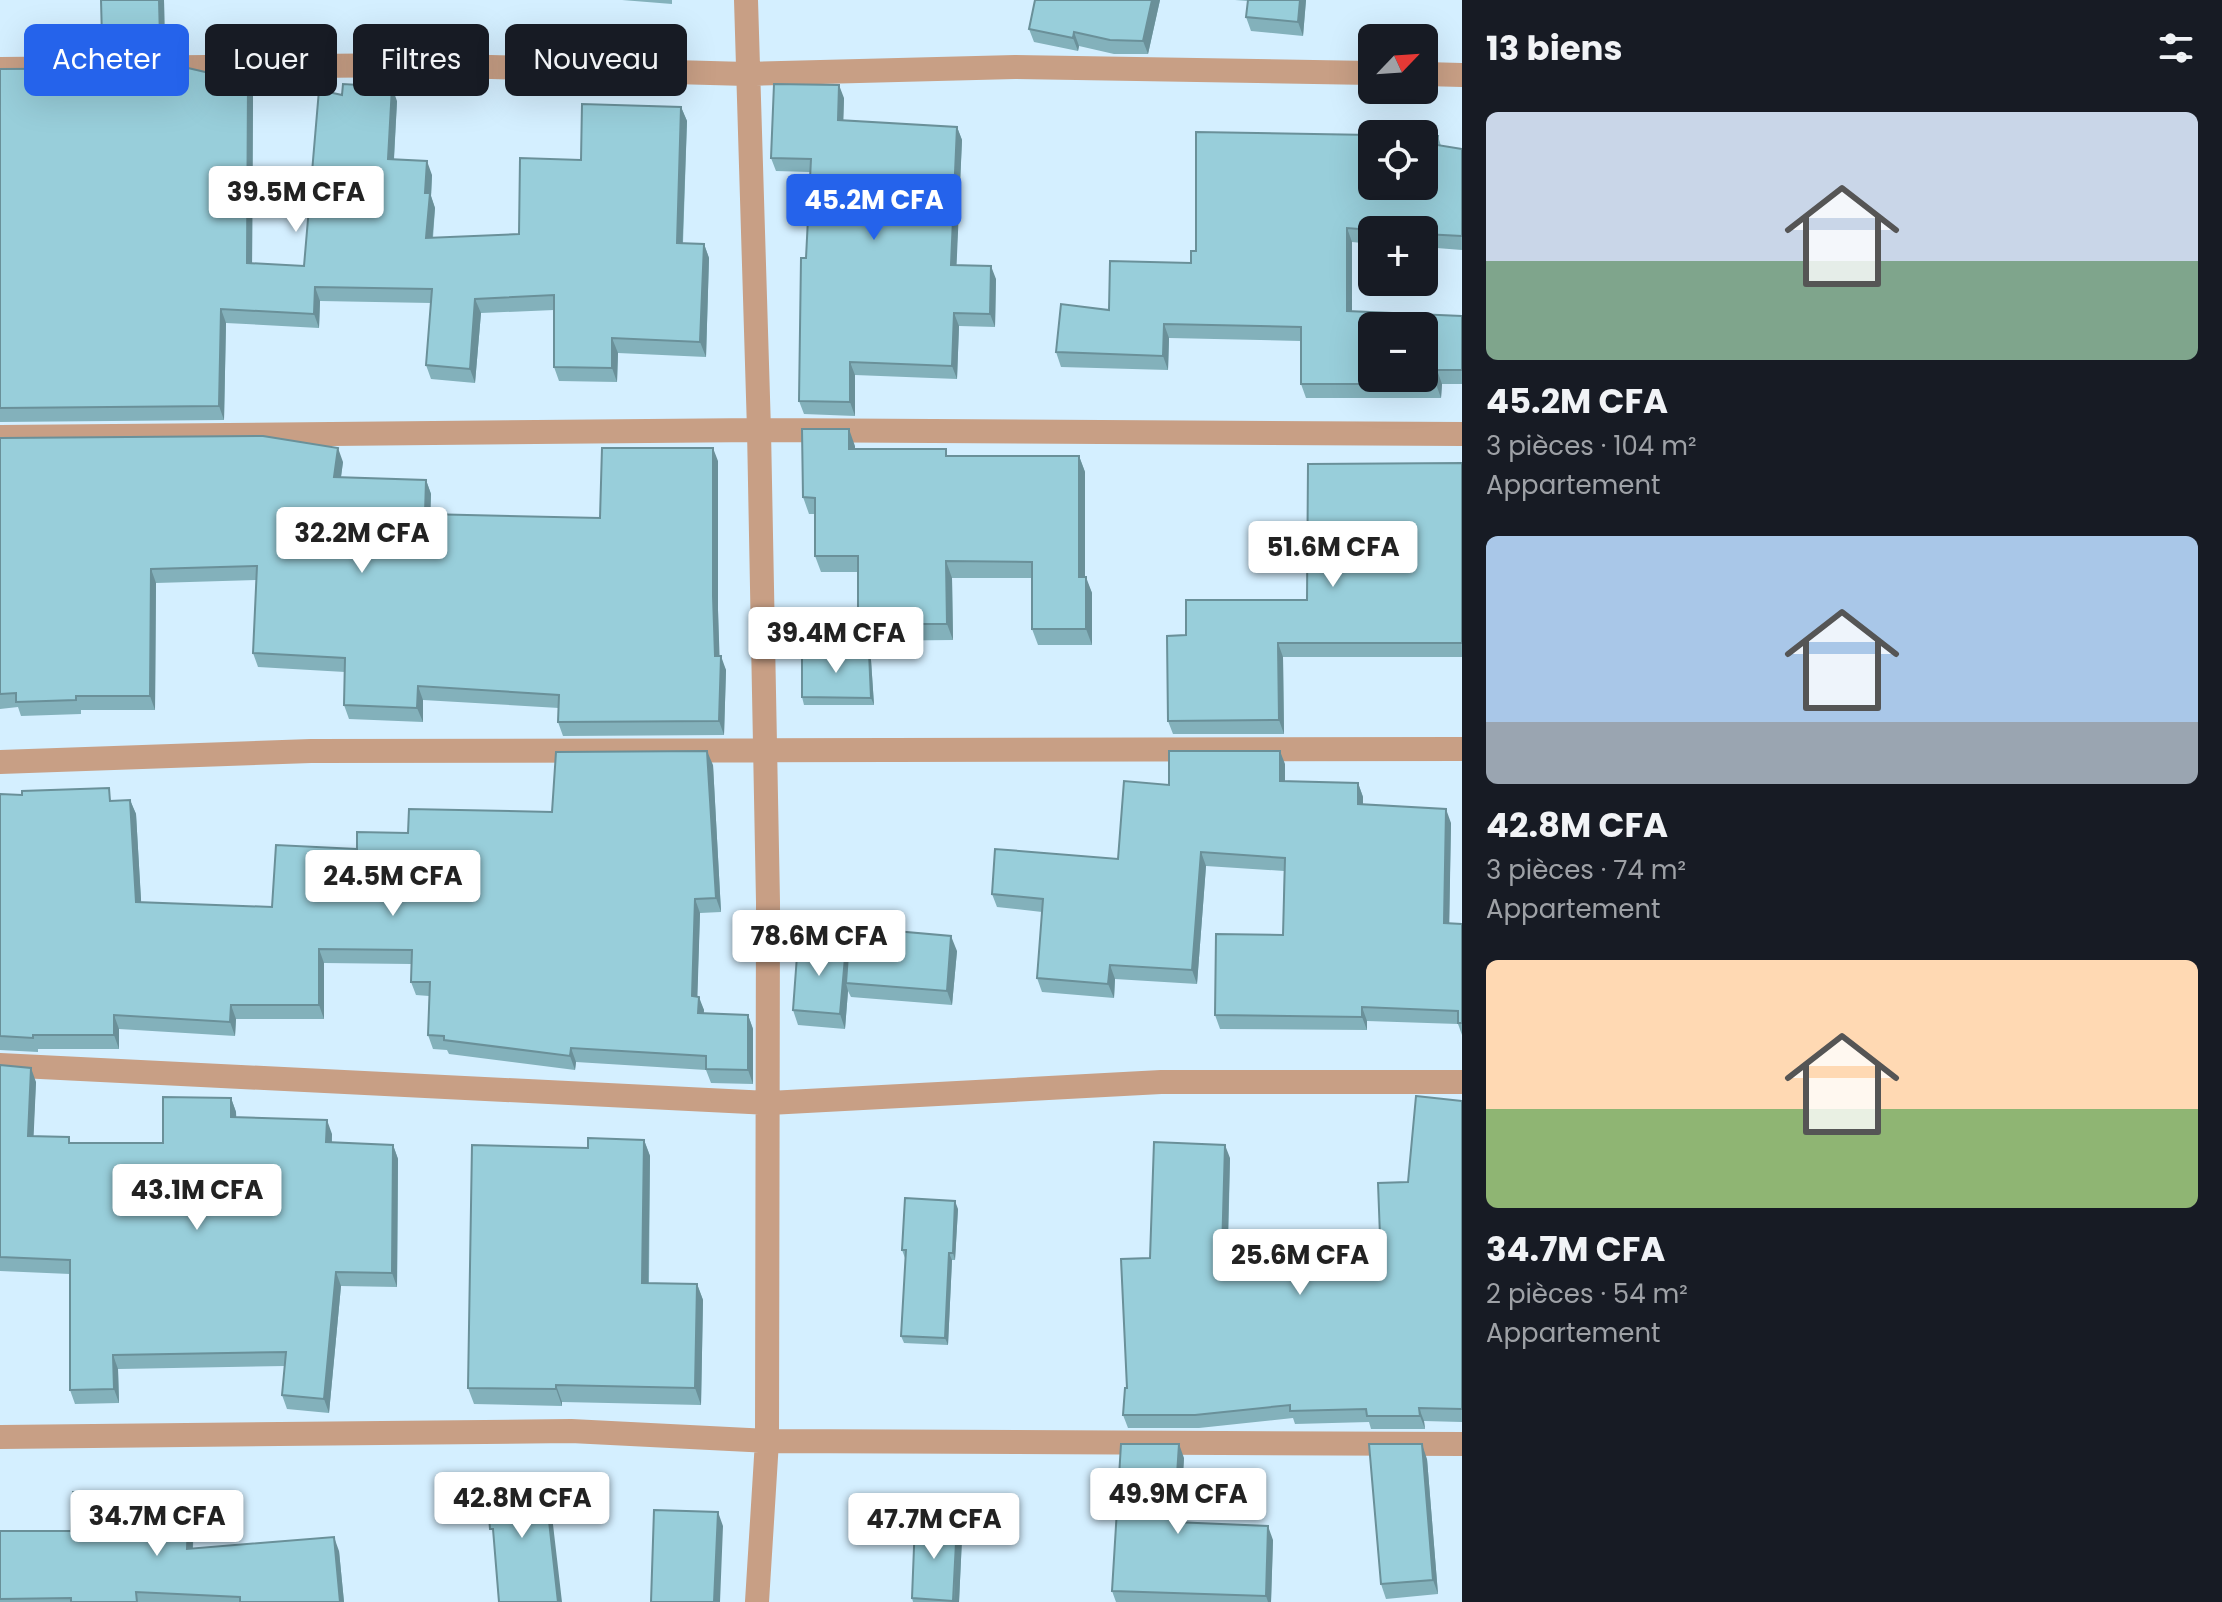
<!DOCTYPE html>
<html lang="fr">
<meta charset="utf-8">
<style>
:root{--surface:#171b24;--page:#20242c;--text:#f1f3f6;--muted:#9ea1a6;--accent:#2563eb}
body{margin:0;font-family:Poppins,sans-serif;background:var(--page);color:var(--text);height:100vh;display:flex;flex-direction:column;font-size:30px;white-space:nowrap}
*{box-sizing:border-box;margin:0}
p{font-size:26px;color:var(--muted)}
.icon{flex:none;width:44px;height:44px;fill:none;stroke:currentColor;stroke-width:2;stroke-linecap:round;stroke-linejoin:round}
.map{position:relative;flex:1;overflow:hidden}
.panel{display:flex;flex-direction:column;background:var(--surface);width:760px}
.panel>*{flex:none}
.top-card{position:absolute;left:24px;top:24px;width:760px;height:72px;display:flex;gap:16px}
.needle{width:52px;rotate:65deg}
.controls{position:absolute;left:1358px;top:24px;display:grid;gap:16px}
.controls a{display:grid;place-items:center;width:80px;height:80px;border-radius:12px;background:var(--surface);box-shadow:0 8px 32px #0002;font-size:40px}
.price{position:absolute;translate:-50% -68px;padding:0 18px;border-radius:8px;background:#fff;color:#222;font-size:26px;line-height:52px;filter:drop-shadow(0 2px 4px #0008)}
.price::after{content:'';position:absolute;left:50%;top:48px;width:24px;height:18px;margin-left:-12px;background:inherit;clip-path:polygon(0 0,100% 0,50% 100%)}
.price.current{background:var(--accent);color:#fff}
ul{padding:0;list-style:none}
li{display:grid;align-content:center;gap:16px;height:424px;padding:0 24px}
li span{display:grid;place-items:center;height:248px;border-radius:12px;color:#555}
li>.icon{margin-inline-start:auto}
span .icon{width:144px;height:144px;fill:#fffc;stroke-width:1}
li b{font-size:34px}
h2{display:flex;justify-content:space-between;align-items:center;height:96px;padding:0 24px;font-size:34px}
.chip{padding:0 28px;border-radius:12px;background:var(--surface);box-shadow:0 8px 32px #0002;font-size:28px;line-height:72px}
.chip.current{background:var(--accent);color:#fff}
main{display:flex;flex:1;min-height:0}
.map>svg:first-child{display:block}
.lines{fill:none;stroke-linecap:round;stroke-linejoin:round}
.minor{stroke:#c89f85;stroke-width:24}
.wall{fill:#83b1bb}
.shaded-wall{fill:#6a9099}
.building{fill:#98ceda;stroke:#6a9099;stroke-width:2;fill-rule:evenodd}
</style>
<main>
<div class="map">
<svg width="1462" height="1602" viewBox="0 0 1462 1602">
<rect width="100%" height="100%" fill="#d4efff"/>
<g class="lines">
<path class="minor" d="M746,0l13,430 9,472 -1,539 -10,161
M0,69l415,-4 332,9 268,-7 357,6
M1424,74l38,1
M0,437l759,-7 703,4
M0,762l311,-11 1151,-2
M0,1065l769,38 392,-21h301
M0,1437l571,-6 196,10 695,3"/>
</g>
<path class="wall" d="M164,0l1,52 -58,1 -5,-15z
M622,0h50v4z
M1035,0h125l-12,54h-34l-35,-8 -1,5 -44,-9 -5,-13z
M1235,0h71l-3,36 -52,-5 -5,-14 2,-16z
M0,69l253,27 -1,167 52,3 38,-171 55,6 -3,59 38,15 -1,21 4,12 -2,30 86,-4 62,-74 100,-53 6,14 -4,122 21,1 5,14 -3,99 -88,-4 -1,29 -58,-1 -5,-14v-57l-73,3 -6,70 -44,-4 -5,-14 5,-62 -111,-2 -1,27 -93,-5 -2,97 -224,2z
M844,98l-1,22 114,7 5,13 -6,125 40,14 -1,48 -36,-1 -2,53 -102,-4v41l-51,-2 -5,-13 11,-229 -34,-1 -5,-13z
M1438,136l3,10 21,3v101l-38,-3v-17h-52v14l-20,-2v69l110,5v68h-20l-1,14h-135l-5,-14v-43l-132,-3 -1,32 -107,-3 -5,-15 53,-42 82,-47z
M0,438l343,24 -2,15 85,3 5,14 -1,20 170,4 118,-57v149l1,46 7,14 -2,65 -161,1 -5,-14 1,-14 -136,-8v22l-74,-3 -5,-14 1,-33 -87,-5 -5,-14 3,-73 -100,3 -1,127h-74v4l-60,2 -3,-9 -18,2z
M855,446v3l94,7h130l6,16v105l7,16v52h-54l-6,-16v-51h-80l1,62 -89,1 -6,-17v-52h-37l-6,-16v-42h-6l-6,-17z
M1462,463v194h-179l1,77h-111l-5,-13 18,-86 121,-35z
M871,660l3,45h-70l-2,-8z
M1285,764v17l73,2 5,14v7l88,19 -2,100 13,1v111l-4,-11 -91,-3v9l-147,-1 -5,-14 68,-80 1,-64 -78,-5 -9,118 -82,-5 -1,19 -72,-6 -5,-14 5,-66 -45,-5 -5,-13 126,-35 51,-74z
M713,765l8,147 -21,1 -3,83 7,14 -1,4 45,1 5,14v55l-42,-1 -5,-13 -130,-8 -1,8 -126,-16 -2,-4 -14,-1 -5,-14 1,-39 -13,-1 -5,-13v-18l-87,-1v56h-88l-1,17 -116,-7v20h-81v3l-38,-2v-256l114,7 16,-1 6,14 5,88 131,5 85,-58 51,-16 144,-21z
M957,951l-5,54 -101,-8 -3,-6 -3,38 -47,-4 -5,-15 55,-58z
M0,1065l36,17 -3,54 38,7h92l68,-45 5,14v6l96,16v8l61,3 5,14 -1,128 -56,-1 -12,127 -42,-4 -5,-14 3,-29 -167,3 1,34 -44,1 -5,-14v-116l-70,-3z
M1462,1101v321l-38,-1 1,8h-54l-2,-7 -74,2 -2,-6 -94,10h-71l-5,-13 27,-157 80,-100 -2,94 44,-2 2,6 104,1 2,-21 28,-54z
M644,1140l6,16 -1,127 48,1 6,16 -2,105 -139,-3v4l-88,-2 -6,-16 120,-240z
M958,1209l-3,51h-3l-4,85 -44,-2 -3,-7 5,-78h-1l-3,-8z
M1184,1458l-4,65 93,17 -2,62h-155l-4,-11z
M1427,1459l11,135 -52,5 -5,-15z
M194,1511l-1,37 146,3 5,51h-344v-71h71z
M957,1523l5,15 -3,64h-46l-1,-4z"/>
<path class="shaded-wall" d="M159,0h5l1,52 -5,-14z
M1152,0h8l-12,54 -5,-13z
M1300,0h6l-3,36 -5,-14z
M1074,32l5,14 -1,5 -5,-13z
M248,82l5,14 -1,181 -5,-14z
M839,85l5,13 -1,35 -5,-13z
M392,87l5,14 -4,73 -5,-15z
M681,107l6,14 -5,136 -5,-14z
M957,127l5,13 -6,138 -5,-13z
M427,161l5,14 -1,21 4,12 -4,45 -5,-15 -1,-45z
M1347,228l5,14v83l-5,-14z
M704,244l5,14 -3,99 -6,-15z
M991,266l5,13 -1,48 -5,-13z
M315,287l5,14 -1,27 -5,-14z
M475,299l6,14 -6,70 -5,-14z
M221,309l5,14 -2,97 -5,-14z
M954,313l5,13 -2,53 -5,-13z
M1164,324l5,14 -1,32 -5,-14z
M612,338l6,15 -1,29 -5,-14z
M850,362l5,13v41l-5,-14z
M1437,370l5,14 -1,14 -5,-14z
M849,429l6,17v20l-6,-17z
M338,448l5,14 -4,29 -5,-14z
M713,448l5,13v149l2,59 -5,-13 -2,-60z
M1079,456l6,16v121l-6,-16z
M426,480l5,14 -1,34 -5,-14z
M946,561l6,17 1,62 -6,-16z
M151,569l5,14 -1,127 -5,-14z
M1086,577l6,16v52l-6,-16z
M1278,643l5,14 1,77 -5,-14z
M869,652l2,8 3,45 -3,-7z
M721,656l5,14 -2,65 -5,-14z
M418,686l5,14v22l-6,-14z
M707,751l6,14 8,147 -5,-14z
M1280,751l5,13v31l-5,-14z
M1358,783l5,14v21l-5,-14z
M130,800l6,14 6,102 -6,-14z
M1446,809l5,14 -2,114 -5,-14z
M1201,852l5,14 -9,118 -5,-14z
M695,899l5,14 -3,97 -5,-14z
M951,936l6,15 -5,54 -5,-14z
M846,946l5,14 -5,23 2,8 -3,38 -5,-15z
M319,949l5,14v56l-5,-14z
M1110,965l5,14 -1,19 -6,-14z
M699,997l5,13 -1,17 -5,-14z
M231,1005l5,14 -1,17 -5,-14z
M1362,1007l5,14v9l-5,-13z
M114,1015l5,14v20l-5,-14z
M748,1015l5,14v55l-5,-14z
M571,1048l5,14 -1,8 -5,-14z
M31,1068l5,14 -3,68 -5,-14z
M231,1098l5,14 1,19 -6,-14z
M327,1120l5,14 -1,22 -5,-14z
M644,1140l6,16 -2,144 -6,-17z
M393,1145l5,14 -1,128 -5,-14z
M1225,1145l5,13 -3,107 -5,-13z
M955,1201l3,8 -3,51 -2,-7z
M949,1253l3,7 -4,85 -3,-7z
M336,1272l5,14 -12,127 -5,-14z
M697,1284l6,16 -2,105 -6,-17z
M113,1355l5,14 1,34 -5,-14z
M556,1385l6,17v4l-6,-17z
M1419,1408l5,13 1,8 -5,-13z
M1179,1444l5,14 -5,78 -5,-14z
M1422,1444l5,15 11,135 -5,-14z
M544,1476l5,14 13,112h-4z
M189,1498l5,13 -2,52 -5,-14z
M718,1512l5,14 -3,76h-6z
M957,1523l5,15 -3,64h-5z
M1268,1526l5,14 -2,62h-3l-2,-6z
M334,1537l5,14 5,51h-4z"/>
<path class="building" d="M101,0h58l1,38h-58z
M1035,0h117l-9,41 -33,-1 -36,-8 -1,6 -44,-9z
M1248,0h52l-2,22 -52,-5z
M188,68l60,14 -1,181 57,3 15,-176 23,5 1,-11 49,3 -4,72 39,2 -2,32h5l-4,45 93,-4 1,-76 61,2 1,-56 99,3 -4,136 27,1 -4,98 -88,-4v30l-58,-1v-72l-79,4 -5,70 -44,-4 6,-76 -117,-2 -1,27 -93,-5 -2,97 -219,2v-339z
M774,84l65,1 -1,35 119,7 -6,138 40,1 -1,48 -36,-1 -2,53 -102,-4v40l-51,-1 2,-143h5l5,-99 -40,-1z
M1196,132l176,3v51h52v-50h14l-1,9 25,4v87l-38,-2v-4h-51l-26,-2v83l115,5v54h-25l-1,14h-135v-57l-137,-3 -1,32 -107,-4 5,-48 48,6 1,-49 81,2v-12h5zM1372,326h52v52h-52z
M802,429h47v20h97v7h133v121h7v52h-54v-67l-86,-1 1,63h-89v-68h-43v-58l-12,-1z
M263,436l75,12 -4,29 92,3 -1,34 175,4 2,-70h111v148l2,60h6l-2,65 -161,1 1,-27 -141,-9 -1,22 -73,-3 1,-47 -92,-5 4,-87 -106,3 -1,127h-74v4l-60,2v-9l-16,1v-256z
M1462,463v180h-184l1,77 -111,1 -1,-85 19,-1v-35h121l1,-136z
M802,652h67l2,46 -69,-1z
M707,751l9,147 -21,1 -3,97 7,1 -1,16 50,2v55l-42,-1v-13l-135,-8 -1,8 -126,-16v-4l-16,-1 2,-53h-19l1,-32 -93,-1v56h-88l-1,17 -116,-7v20h-81v3l-33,-2v-242l22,1v-4l87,-3 1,13 20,-1 6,102 136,5 4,-62 81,4v-17l51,1 1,-24 143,3 4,-60z
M1169,751h111v30l78,2v21l88,5 -2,114 18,1v99h-4v-12l-96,-4v10l-147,-2 1,-81 67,1 2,-77 -84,-6 -9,118 -82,-5 -2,19 -71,-6 6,-79 -51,-5 3,-45 123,10 6,-78 45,4z
M850,927l101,9 -4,55 -101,-8z
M798,942l48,4 -6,68 -47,-4z
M0,1065l31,3 -3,68 41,1v6h94v-46l68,1v19l96,3 -1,22 67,3 -1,128 -56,-1 -12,127 -42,-4 4,-43 -173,3 1,34 -44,1v-130l-70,-3z
M1416,1096l46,5v308l-43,-1 1,8h-53l-1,-7 -76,2v-6l-95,10h-72l2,-27h2l-6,-129 29,-1 4,-116 71,3 -3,107 50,-2v6l106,1 -1,-21h3l-2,-53 30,-1z
M588,1138l56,2 -2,143 55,1 -2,104 -139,-3v4l-88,-1 4,-243 116,3z
M905,1198l50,3 -2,52h-4l-4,85 -44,-2 5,-86h-4z
M1121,1444h58l-5,78 94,4 -2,70 -154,-5z
M1369,1444h53l11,136 -52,4z
M544,1476l14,126h-59l-6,-73h-3l-4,-49z
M73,1492l116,6 -2,51 147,-12 6,65h-100v-5l-104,-5 1,10h-66v-4l-71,1v-68h71z
M654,1510l64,2 -4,90h-63z
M915,1522l42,1 -4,78 -41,-3z"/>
</svg>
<div class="controls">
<a><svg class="needle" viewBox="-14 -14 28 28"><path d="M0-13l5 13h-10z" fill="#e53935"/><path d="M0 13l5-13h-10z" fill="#9ea1a6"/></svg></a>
<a><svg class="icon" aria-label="locate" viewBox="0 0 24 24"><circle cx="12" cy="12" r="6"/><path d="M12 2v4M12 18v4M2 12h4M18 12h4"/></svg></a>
<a>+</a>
<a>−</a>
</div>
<b class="price" style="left:296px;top:234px">39.5M CFA</b>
<b class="price current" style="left:874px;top:242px">45.2M CFA</b>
<b class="price" style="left:362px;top:575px">32.2M CFA</b>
<b class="price" style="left:1333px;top:589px">51.6M CFA</b>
<b class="price" style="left:836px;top:675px">39.4M CFA</b>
<b class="price" style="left:393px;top:918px">24.5M CFA</b>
<b class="price" style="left:819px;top:978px">78.6M CFA</b>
<b class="price" style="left:197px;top:1232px">43.1M CFA</b>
<b class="price" style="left:1300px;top:1297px">25.6M CFA</b>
<b class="price" style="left:1178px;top:1536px">49.9M CFA</b>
<b class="price" style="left:522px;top:1540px">42.8M CFA</b>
<b class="price" style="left:157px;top:1558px">34.7M CFA</b>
<b class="price" style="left:934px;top:1561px">47.7M CFA</b>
<div class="top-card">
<a class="chip current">Acheter</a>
<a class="chip">Louer</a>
<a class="chip">Filtres</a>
<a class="chip">Nouveau</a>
</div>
</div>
<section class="panel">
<h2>13 biens<svg class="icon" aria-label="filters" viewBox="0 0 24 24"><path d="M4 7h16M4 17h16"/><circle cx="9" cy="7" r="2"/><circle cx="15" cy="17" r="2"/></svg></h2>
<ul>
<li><span style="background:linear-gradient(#c9d6e8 60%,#7fa58c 0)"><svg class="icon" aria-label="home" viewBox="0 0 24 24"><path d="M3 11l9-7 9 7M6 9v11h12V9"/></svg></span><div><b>45.2M CFA</b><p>3 pièces · 104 m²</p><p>Appartement</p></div></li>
<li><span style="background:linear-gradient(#a9c7e8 75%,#9aa5b1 0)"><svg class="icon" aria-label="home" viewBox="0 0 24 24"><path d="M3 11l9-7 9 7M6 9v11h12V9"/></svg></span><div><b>42.8M CFA</b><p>3 pièces · 74 m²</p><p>Appartement</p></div></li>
<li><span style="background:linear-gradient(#ffd9b3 60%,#8fb573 0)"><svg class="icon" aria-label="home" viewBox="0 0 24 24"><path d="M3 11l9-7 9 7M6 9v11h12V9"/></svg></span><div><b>34.7M CFA</b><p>2 pièces · 54 m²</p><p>Appartement</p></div></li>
</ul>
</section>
</main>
